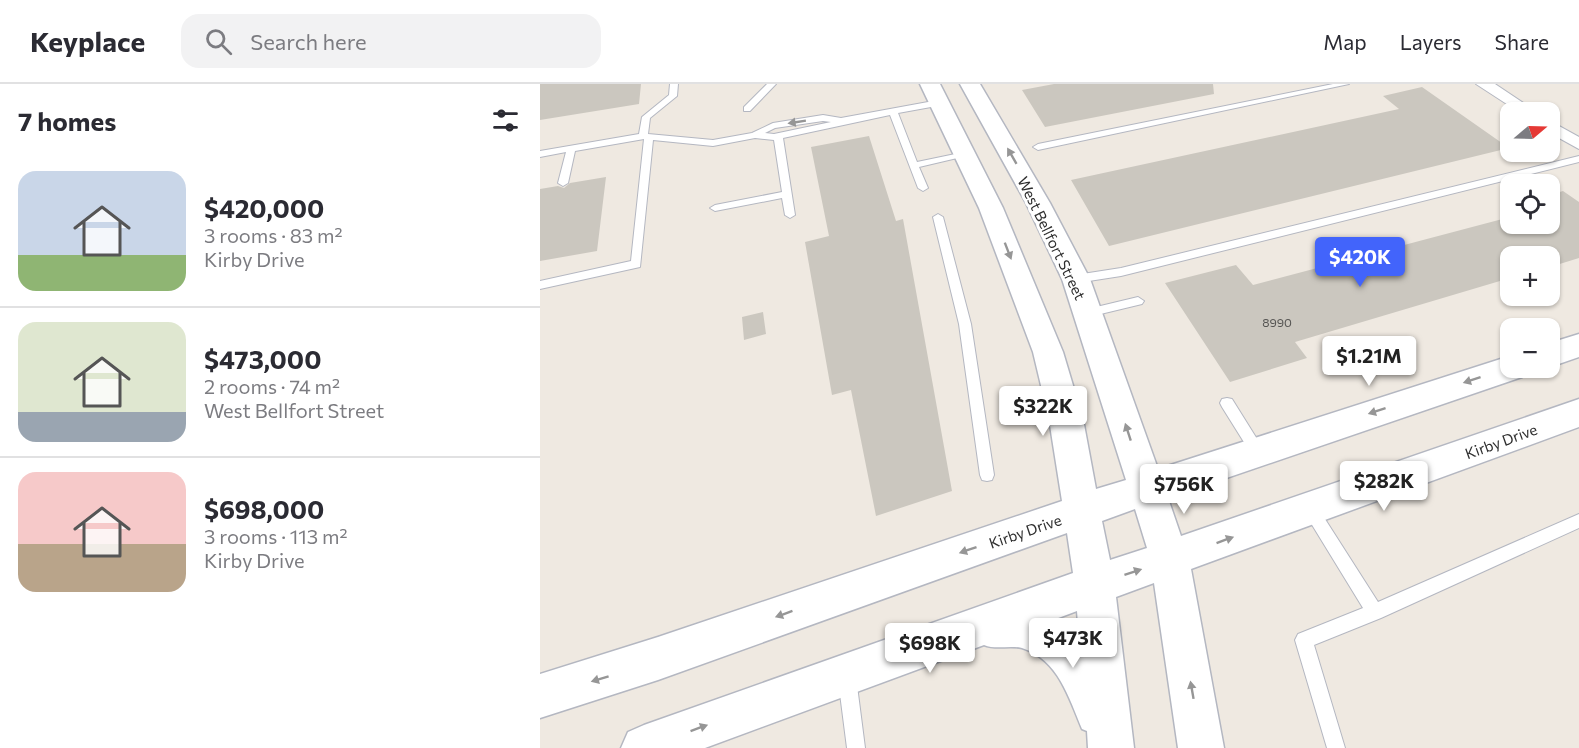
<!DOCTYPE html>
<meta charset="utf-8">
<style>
:root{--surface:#fff;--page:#f2f2f3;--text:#2b2b33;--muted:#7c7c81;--line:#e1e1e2;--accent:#4264fb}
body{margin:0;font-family:Commissioner,sans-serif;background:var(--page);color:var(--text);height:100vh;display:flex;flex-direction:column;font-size:22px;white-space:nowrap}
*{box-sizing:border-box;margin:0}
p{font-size:20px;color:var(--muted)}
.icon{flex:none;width:33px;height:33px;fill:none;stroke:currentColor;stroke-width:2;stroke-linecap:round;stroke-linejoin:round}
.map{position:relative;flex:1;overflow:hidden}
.side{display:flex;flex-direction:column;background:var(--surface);width:540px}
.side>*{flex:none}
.needle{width:39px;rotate:71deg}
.controls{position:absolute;left:960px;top:18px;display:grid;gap:12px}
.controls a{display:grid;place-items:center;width:60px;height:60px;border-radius:12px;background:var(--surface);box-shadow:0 2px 4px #0004;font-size:30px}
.price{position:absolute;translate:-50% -51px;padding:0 14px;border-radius:6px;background:#fff;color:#222;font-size:20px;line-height:39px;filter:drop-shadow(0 2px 3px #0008)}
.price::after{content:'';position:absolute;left:50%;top:36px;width:18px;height:14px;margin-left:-9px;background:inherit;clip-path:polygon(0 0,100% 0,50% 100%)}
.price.selected{background:var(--accent);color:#fff}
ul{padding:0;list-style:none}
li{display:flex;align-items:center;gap:18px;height:150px;padding:0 18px}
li+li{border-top:2px solid var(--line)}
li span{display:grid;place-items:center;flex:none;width:168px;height:120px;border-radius:18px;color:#555}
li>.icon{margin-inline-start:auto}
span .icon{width:72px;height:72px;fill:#fffc;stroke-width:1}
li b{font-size:26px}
h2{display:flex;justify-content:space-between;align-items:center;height:72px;padding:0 18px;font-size:26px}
header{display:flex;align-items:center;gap:36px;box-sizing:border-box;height:84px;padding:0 30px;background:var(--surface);border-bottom:2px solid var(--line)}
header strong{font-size:28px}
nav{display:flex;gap:33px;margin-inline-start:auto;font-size:21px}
.search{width:420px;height:54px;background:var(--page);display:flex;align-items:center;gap:15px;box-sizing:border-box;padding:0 21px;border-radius:18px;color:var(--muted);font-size:22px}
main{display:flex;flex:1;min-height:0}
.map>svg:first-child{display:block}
.building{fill:#cbc7bf}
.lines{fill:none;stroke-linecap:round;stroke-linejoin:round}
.lane-casing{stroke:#b4b7c1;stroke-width:2}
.street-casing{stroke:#b4b7c1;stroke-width:2}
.secondary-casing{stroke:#b4b7c1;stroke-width:3}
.lane{fill:#fff;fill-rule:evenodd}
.street{fill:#fff;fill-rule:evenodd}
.secondary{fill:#fff;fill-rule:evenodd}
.oneway{fill:#969696}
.labels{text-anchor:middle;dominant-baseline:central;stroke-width:6;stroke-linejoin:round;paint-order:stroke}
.number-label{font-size:12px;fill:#555452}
.street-label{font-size:15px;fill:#2e2e2e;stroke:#fff}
</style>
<header>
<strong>Keyplace</strong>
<div class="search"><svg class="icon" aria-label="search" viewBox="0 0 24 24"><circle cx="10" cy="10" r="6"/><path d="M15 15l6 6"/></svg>Search here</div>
<nav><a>Map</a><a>Layers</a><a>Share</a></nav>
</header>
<main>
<section class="side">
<h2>7 homes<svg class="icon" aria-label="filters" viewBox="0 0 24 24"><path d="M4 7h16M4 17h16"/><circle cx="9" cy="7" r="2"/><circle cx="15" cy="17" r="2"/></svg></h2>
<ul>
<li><span style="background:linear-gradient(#c9d6e8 70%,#8fb573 0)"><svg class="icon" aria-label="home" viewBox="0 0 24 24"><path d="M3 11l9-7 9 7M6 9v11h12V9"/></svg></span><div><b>$420,000</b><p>3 rooms · 83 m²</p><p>Kirby Drive</p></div></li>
<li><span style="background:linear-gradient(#dfe7d0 75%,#9aa5b1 0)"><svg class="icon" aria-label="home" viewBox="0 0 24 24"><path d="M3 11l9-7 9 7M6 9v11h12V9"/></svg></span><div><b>$473,000</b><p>2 rooms · 74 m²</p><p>West Bellfort Street</p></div></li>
<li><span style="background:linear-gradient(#f6c9c9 60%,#b9a48a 0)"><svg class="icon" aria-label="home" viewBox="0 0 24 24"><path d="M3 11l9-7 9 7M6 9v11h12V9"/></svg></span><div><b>$698,000</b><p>3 rooms · 113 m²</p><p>Kirby Drive</p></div></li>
</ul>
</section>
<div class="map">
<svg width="1039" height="664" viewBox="0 0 1039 664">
<rect width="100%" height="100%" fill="#efe9e1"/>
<path class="building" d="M0,0h101l-2,20 -99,16z
M514,0h159l1,10 -169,33 -23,-37z
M882,3l87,61 -400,98 -38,-66 328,-71 -16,-13z
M329,52l27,85 7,-2 49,272 -76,25 -25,-126 -19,5 -27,-153 24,-6 -18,-89z
M66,93l-9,74 -57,10v-72l18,-3 6,2 6,-5z
M1023,107l16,11v56l-29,9v-11h-40v22l-215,64 12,16 -77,24 -65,-99 71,-18 17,20 257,-68v7h40v-29z
M223,228l3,22 -22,6 -2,-23z"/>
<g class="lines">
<g class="lane-casing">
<path id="lane" d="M130,0h8l-1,12 -27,22 -2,16 65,6 39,-7 21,-10 50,-8 18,3 98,-18 4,3 -1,2 -44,8 19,49 48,-10 5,3 -51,12 9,21 -5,3 -5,-3 -28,-73 -107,23 12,77 -5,3 -5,-3 -3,-17 -67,13 -5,-3 5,-3 67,-13 -8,-52 -19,-2 -42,8 -60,-6 -13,127 -100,22v-8l91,-20 13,-122 -69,12 -7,32 -5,3 -5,-3 8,-31 -26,5v-6l99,-17 3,-17 27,-22zM283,37l8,1 -57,12 -9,-1 10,-5z
M227,0h9l-26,27h-6v-4z
M793,0h16l-311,66 -5,-3 5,-3z
M1039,72v6l-458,114 -45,7 -6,-4 6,-4 45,-7z
M398,130l5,3 28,107 23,151 -2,5 -5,1 -5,-1 -2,-5 -21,-151 -26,-107z
M598,213l6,4 -2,3 -54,13 -6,-4 6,-4z
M687,314l5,1 30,48 2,4 -2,4 -5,2 -5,-2 -30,-48 -2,-4 2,-4z
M771,419l5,2 62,97 201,-88v14l-198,90 -67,27 31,103h-18l-32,-108 3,-6 65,-26 -57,-93 -3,-5 3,-5z
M307,585l6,3 3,6 9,70h-18l-9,-70 3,-6z"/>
</g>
<g class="street-casing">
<path id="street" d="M936,0h19l42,28h-18z
M1010,37l29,16v12l-29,-16z"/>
</g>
<g class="secondary-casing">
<path id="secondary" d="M380,0h20l63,124 60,144 20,67 13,70 30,-9 -64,-201 -36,-76 -66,-119h20l70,119 40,76 68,190 352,-113v12h17l-5,9 -354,121 13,38 398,-137v28l-388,142 33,179h-46l-24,-165 -38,14 18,151h-46l-1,-17 -5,-2c-13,-31 -24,-70 -60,-81 -13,-3 -26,2 -38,-3l-279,103h-84l7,-16 16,-7 429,-152 -6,-40 -409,147 -118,38v-44l118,-37 404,-136 -13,-82 -16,-67 -54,-144zM595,425l12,39 -37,12 -8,-39zM537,527l2,26 -10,-10 -16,-7z
M1039,250v23l-29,10v-24z"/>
</g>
<use href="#lane" class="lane"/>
<use href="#street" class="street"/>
<use href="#secondary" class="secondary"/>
</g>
<defs><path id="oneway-solid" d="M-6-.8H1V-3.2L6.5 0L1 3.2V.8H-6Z" transform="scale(1.5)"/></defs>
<g class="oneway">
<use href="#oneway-solid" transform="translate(257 38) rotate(171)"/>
<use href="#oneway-solid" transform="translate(472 72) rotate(-120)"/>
<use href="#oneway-solid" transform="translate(468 167) rotate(69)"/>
<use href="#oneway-solid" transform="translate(932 296) rotate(162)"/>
<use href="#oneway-solid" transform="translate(837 327) rotate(162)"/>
<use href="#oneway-solid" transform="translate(588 348) rotate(-108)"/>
<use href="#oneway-solid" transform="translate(685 456) rotate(-20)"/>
<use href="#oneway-solid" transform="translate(428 466) rotate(161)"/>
<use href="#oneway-solid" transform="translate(593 488) rotate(-18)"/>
<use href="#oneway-solid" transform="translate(244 530) rotate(160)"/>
<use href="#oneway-solid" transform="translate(60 595) rotate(163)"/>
<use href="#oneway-solid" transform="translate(652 606) rotate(-100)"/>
<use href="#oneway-solid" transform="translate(159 644) rotate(-20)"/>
</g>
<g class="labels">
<g class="number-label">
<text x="737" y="238">8990</text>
</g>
<g class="street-label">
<text transform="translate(512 154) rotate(64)">West Bellfort Street</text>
<text transform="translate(961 357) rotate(-20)">Kirby Drive</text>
<text transform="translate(485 447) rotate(-19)">Kirby Drive</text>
</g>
</g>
</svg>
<div class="controls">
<a><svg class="needle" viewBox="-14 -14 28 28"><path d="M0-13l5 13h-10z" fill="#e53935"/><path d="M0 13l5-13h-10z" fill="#7c7c81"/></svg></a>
<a><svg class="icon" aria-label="locate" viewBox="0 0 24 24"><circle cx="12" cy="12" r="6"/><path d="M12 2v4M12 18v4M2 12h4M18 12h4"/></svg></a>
<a>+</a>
<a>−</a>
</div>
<b class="price selected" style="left:820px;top:204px">$420K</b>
<b class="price" style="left:829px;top:303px">$1.21M</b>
<b class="price" style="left:503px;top:353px">$322K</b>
<b class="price" style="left:844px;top:428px">$282K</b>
<b class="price" style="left:644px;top:431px">$756K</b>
<b class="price" style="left:533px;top:585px">$473K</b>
<b class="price" style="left:390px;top:590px">$698K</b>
</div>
</main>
